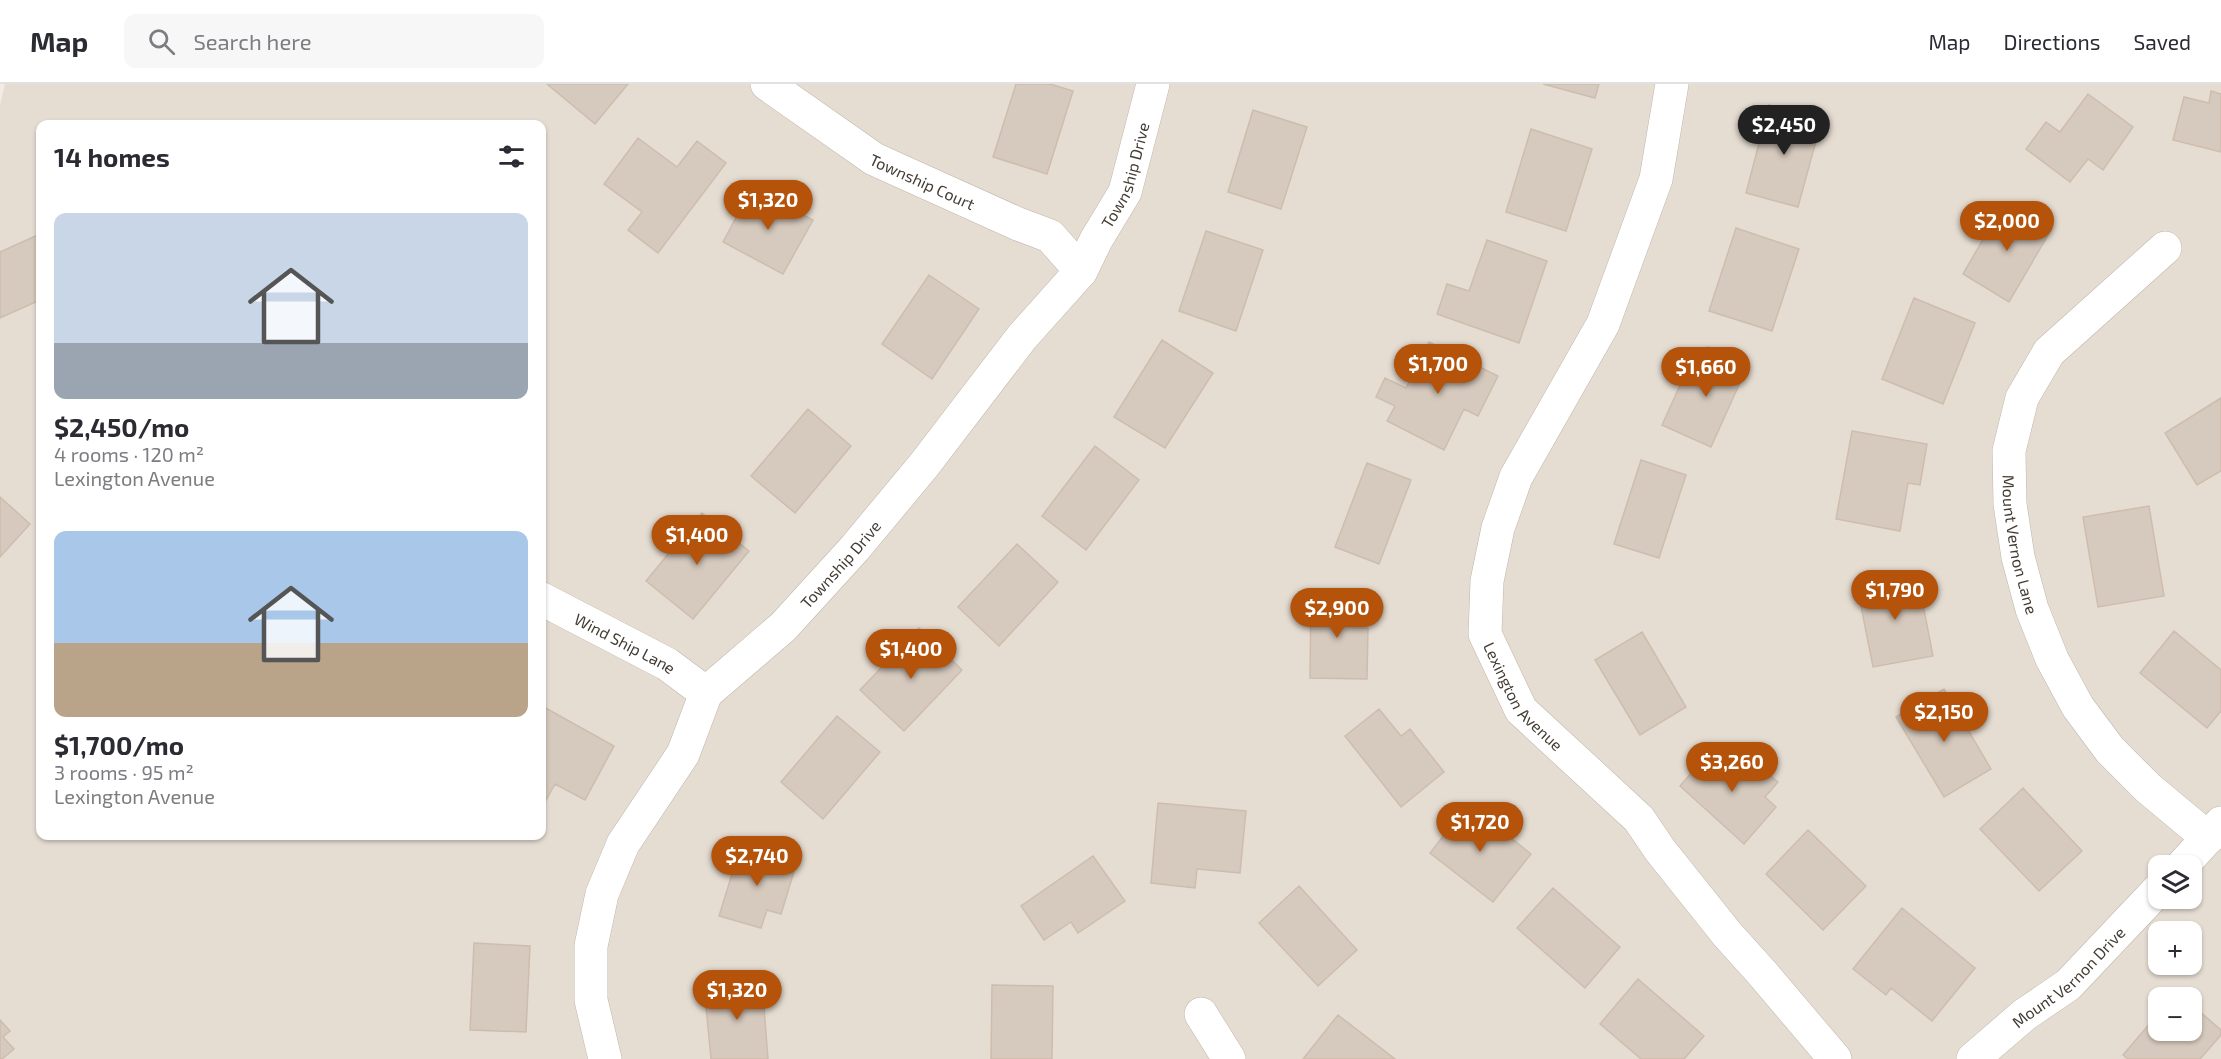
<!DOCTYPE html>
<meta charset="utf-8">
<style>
:root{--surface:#fff;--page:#f7f7f7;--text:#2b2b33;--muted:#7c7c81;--line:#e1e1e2;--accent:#b45309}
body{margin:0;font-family:"Exo 2",sans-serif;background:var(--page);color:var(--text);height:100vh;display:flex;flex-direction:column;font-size:22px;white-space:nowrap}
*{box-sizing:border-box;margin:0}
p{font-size:20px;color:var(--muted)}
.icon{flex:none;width:33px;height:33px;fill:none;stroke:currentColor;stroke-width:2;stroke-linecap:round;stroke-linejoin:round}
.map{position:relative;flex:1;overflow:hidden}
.details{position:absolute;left:36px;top:36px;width:510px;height:720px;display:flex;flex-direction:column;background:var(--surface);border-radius:12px;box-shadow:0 2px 4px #0004}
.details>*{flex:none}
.fabs{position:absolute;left:2148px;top:771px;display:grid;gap:12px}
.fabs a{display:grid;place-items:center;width:54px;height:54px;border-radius:12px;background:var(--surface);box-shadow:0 2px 4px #0004;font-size:30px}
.price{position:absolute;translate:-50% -51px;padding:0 14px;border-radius:21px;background:var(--accent);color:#fff;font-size:20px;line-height:39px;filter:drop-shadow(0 2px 3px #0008)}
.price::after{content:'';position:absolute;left:50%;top:36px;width:18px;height:14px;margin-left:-9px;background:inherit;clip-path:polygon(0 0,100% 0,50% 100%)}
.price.active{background:#222;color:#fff}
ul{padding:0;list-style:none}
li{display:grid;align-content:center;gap:12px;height:318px;padding:0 18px}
li span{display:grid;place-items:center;height:186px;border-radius:12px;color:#555}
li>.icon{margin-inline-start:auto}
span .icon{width:108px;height:108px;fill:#fffc;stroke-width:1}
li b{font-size:26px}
h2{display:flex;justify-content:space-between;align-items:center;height:72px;padding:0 18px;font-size:26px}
header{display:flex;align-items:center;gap:36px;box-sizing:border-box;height:84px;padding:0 30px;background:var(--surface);border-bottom:2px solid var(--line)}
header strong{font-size:28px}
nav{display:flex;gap:33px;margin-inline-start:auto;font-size:21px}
.search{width:420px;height:54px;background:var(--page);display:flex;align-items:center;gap:15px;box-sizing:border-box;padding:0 21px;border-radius:12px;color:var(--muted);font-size:22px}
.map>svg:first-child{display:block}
.residential{fill:#e6ddd2;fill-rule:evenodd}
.building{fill:#d6c9bd;stroke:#cebdad;stroke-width:1.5}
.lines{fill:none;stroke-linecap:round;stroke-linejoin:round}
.minor-casing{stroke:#c0b5aa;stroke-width:34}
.minor{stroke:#fff;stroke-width:33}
.labels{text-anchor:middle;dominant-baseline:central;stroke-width:4.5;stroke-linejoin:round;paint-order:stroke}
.street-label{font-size:16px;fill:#443c34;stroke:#fff}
</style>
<header>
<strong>Map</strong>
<div class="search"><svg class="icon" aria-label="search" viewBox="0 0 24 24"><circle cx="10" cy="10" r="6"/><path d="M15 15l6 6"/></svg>Search here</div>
<nav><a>Map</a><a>Directions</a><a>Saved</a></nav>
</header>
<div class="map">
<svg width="2221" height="975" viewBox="0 0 2221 975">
<rect width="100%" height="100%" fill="#f2ece4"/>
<path class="residential" d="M5,0h2216v975h-2221v-954zM40,40h502v712h-502zM2158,782h34v32h-34zM2158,848h34v32h-34zM2158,914h34v32h-34z"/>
<path class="building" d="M547,0h81l-33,40z
M1016,0h34l23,7 -26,83 -54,-17z
M1543,0h56l-4,14z
M2211,7l10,3v58l-48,-12 11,-43 25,6z
M2088,10l45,33 -30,43 -15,-11 -18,23 -44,-33 20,-27 14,10z
M1769,21l53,14 -24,88 -52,-14z
M1253,26l54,17 -26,82 -53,-17z
M1531,45l61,20 -26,82 -60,-19z
M638,54l39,29 20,-26 29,22 -68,90 -30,-23 14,-18 -38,-28z
M752,104l61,32 -30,54 -60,-32z
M2004,119l47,27 -42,72 -46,-28z
M1736,144l63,21 -27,82 -63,-20z
M1206,147l57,19 -27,81 -57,-20z
M40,150v66l-40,18v-66z
M1487,156l60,21 -28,82 -82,-29 10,-30 22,7z
M929,191l50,34 -47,70 -50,-35z
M1914,214l61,25 -32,81 -61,-25z
M1162,256l51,33 -48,75 -51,-31z
M1429,258l69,34 -20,40 -14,-7 -20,41 -57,-29 8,-15 -19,-9 9,-19 21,10z
M1708,263l40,18 -37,82 -49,-22 24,-53 10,4z
M2221,314v73l-24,14 -32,-52z
M808,325l43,37 -56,67 -44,-37z
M1852,347l75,13 -7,41 -12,-2 -8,48 -64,-12z
M1095,362l44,34 -53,70 -44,-34z
M1641,376l45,15 -27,83 -45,-14z
M1367,379l44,17 -32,84 -44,-17z
M0,413l30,27 -30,33z
M2149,422l15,90 -66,11 -15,-90z
M702,429l47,38 -56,68 -47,-38z
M1017,460l41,38 -59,64 -41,-39z
M1917,490l16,82 -60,11 -16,-81z
M1311,510l44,1 -1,33h14l-1,51 -57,-1z
M919,544l43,42 -58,61 -44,-41z
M2174,547l47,39v41l-14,17 -67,-55z
M1642,548l44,75 -46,28 -45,-75z
M1944,605l47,80 -47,28 -48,-80z
M542,622l72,40 -29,54 -30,-16 -10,18 -3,-2z
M1379,625l22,27 9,-7 34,43 -43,35 -56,-71z
M837,632l43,36 -57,67 -42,-37z
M1716,661l30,27 9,-9 23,19 -13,15 11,10 -32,37 -64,-58z
M2023,704l59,63 -43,40 -59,-62z
M1158,719l88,8 -6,62 -43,-4 -2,19 -44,-5z
M1468,720l63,50 -38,48 -63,-49z
M1808,746l58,56 -43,44 -57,-56z
M741,761l56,17 -16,52 -14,-4 -6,18 -42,-12z
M1093,772l32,45 -47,32 -7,-11 -27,18 -23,-34z
M1299,802l58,64 -39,36 -59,-63z
M1553,804l67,59 -35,41 -68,-60z
M1902,824l73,60 -43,53 -41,-33 -5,7 -33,-26z
M474,859l56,3 -4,86 -56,-2z
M1638,895l66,57 -20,23h-43l-41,-35z
M762,897l6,78h-57l-7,-73z
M992,901l61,1 -1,73h-61z
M2192,921l29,25v5l-21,24h-72l-5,-4 35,-41v16h34z
M1338,931l57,44h-92z
M0,936l10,11 -7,6 11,12 -12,10h-2z"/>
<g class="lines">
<g class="minor-casing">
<g id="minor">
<path id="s1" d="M767,0l107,75 144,65 32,12 31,35"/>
<path id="s2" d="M1672,0l-16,95 -53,145 -87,153 -18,51 -11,53 -2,53 36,76 118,109 21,31 67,84 36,40 72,85"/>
<path id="s3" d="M2165,164l-116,104 -27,46 -13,53 1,53 8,53 14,52 20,50 26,48 32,43 38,38 60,50"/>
<path id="s4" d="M542,515l125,65 39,29"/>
<path d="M2182,782l39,-43"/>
<path d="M1201,930l28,45"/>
<path id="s5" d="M605,975l-14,-59v-54l11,-52 21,-50 60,-90 23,-61 77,-66 72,-79 69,-83 98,-128 59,-66 15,-31 29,-48 28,-108"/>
<path id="s6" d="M1973,975l51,-44 44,-30 90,-95"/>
</g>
</g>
<use href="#minor" class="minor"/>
</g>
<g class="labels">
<g class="street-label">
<text stroke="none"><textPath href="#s5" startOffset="1068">Township Drive</textPath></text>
<text stroke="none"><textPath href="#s1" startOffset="184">Township Court</textPath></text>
<text stroke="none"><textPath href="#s3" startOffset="358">Mount Vernon Lane</textPath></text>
<text stroke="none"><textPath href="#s5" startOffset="582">Township Drive</textPath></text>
<text stroke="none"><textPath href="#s4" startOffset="94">Wind Ship Lane</textPath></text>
<text stroke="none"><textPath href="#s2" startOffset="662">Lexington Avenue</textPath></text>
<text stroke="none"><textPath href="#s6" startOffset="126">Mount Vernon Drive</textPath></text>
</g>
</g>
</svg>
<div class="fabs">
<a><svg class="icon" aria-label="layers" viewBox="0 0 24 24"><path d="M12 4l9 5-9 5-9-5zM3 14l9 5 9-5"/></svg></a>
<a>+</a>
<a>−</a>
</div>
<b class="price active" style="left:1784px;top:72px">$2,450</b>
<b class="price" style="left:768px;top:147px">$1,320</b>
<b class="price" style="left:2007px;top:168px">$2,000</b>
<b class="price" style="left:1438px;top:311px">$1,700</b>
<b class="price" style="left:1706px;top:314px">$1,660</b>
<b class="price" style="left:697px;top:482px">$1,400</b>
<b class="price" style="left:1895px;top:537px">$1,790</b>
<b class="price" style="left:1337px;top:555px">$2,900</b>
<b class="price" style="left:911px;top:596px">$1,400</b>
<b class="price" style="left:1944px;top:659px">$2,150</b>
<b class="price" style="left:1732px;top:709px">$3,260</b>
<b class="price" style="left:1480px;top:769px">$1,720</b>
<b class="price" style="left:757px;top:803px">$2,740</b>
<b class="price" style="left:737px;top:937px">$1,320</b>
<section class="details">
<h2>14 homes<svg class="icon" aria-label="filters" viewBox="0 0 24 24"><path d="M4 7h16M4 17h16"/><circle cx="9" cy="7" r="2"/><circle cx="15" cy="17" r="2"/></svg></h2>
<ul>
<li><span style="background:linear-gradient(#c9d6e8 70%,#9aa5b1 0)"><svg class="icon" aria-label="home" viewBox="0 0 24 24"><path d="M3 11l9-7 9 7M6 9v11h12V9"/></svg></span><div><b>$2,450/mo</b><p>4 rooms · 120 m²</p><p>Lexington Avenue</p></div></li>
<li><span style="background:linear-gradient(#a9c7e8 60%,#b9a48a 0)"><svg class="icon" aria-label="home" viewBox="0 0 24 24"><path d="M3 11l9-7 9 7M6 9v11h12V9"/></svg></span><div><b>$1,700/mo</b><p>3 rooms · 95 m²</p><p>Lexington Avenue</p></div></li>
</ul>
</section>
</div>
